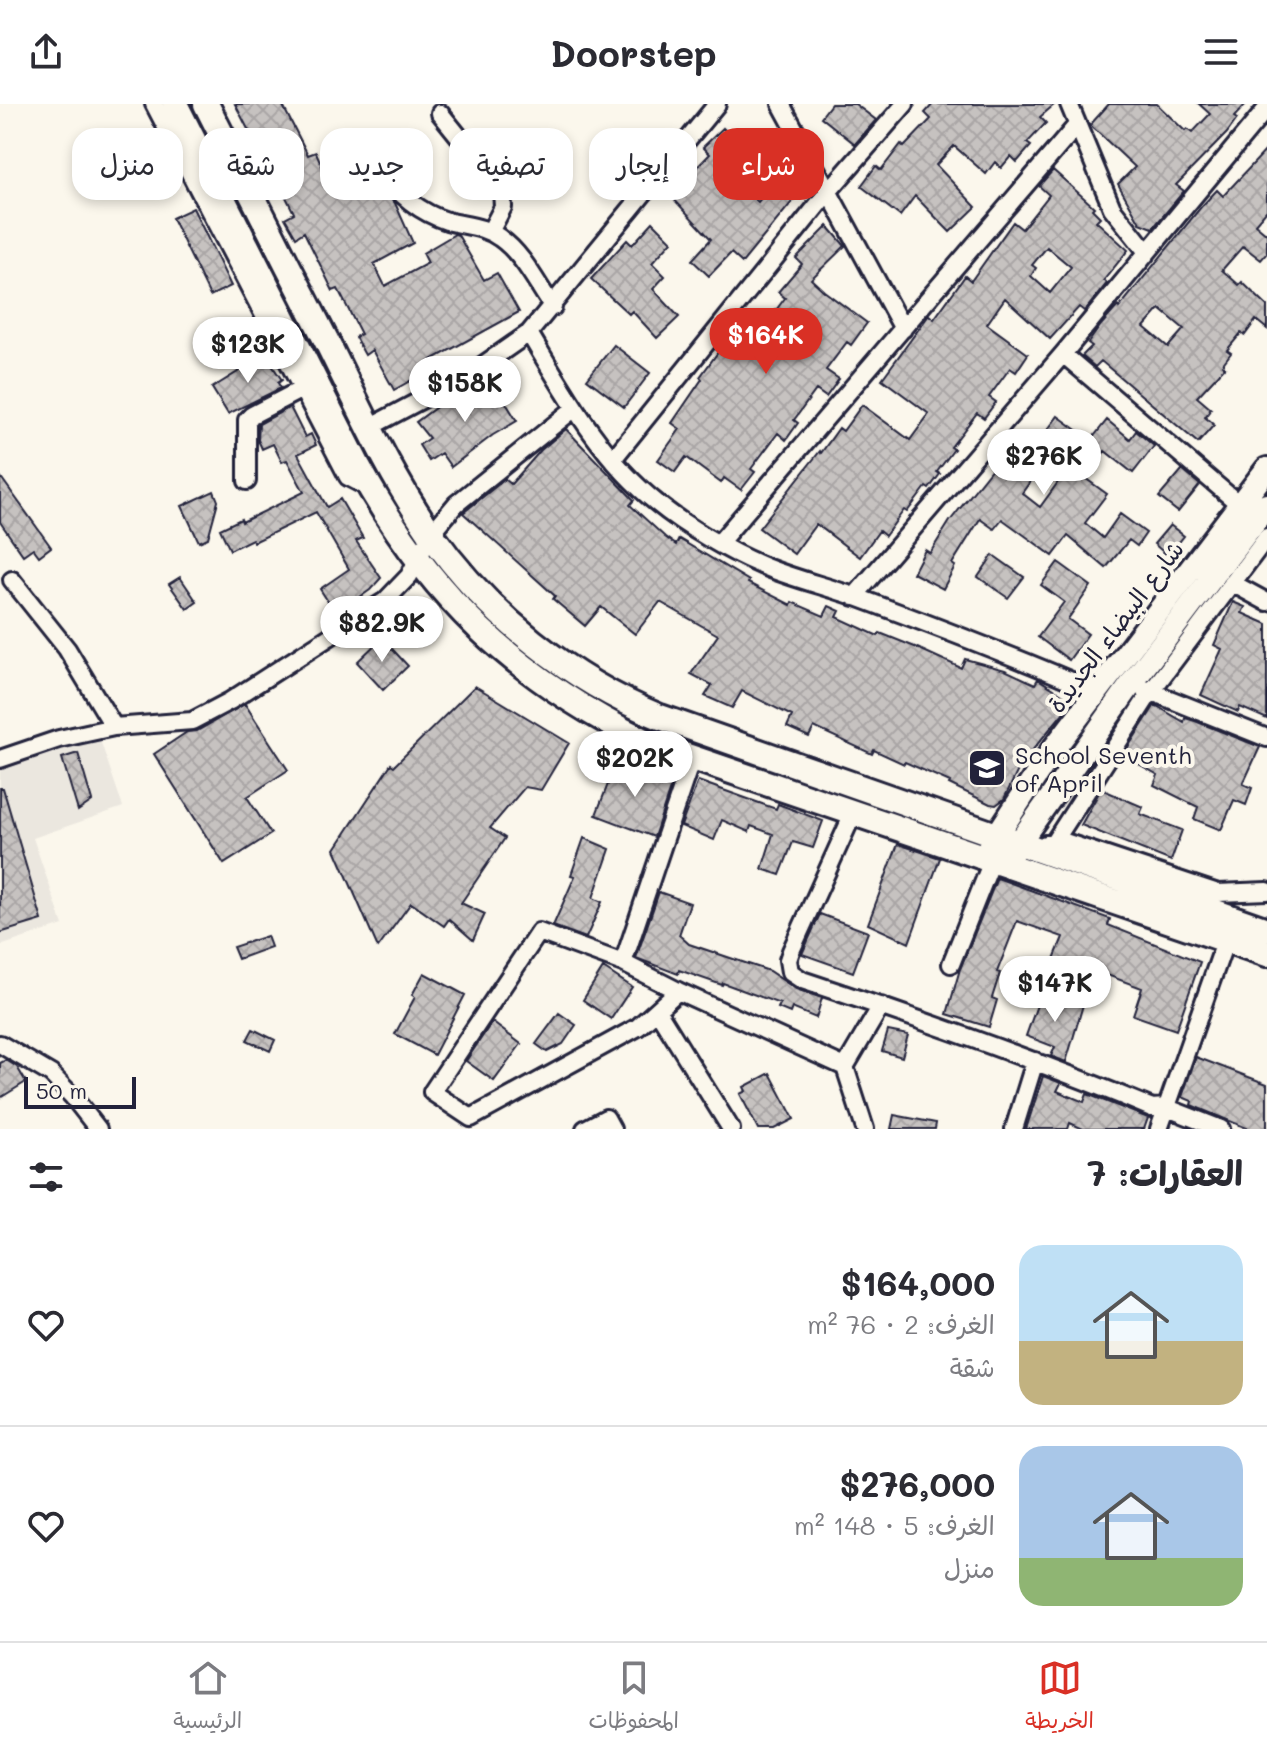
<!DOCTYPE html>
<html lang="ar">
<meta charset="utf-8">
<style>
:root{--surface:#fff;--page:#f7f7f7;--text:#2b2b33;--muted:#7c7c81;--line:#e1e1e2;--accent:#d93025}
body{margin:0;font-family:Mali,"Playpen Sans Arabic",sans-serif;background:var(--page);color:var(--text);direction:rtl;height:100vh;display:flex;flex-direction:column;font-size:30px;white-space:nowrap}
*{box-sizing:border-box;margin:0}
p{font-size:26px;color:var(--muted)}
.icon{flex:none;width:44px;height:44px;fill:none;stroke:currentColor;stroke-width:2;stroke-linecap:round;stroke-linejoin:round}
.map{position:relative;height:1025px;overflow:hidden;direction:ltr}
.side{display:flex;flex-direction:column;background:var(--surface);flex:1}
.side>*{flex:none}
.top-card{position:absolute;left:24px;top:24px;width:800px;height:72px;direction:rtl;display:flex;gap:16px}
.scale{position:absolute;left:24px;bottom:20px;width:112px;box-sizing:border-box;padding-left:8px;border:4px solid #22223b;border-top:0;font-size:22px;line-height:28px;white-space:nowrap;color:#22223b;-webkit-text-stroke:6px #fbf7ec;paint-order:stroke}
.price{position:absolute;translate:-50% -68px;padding:0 18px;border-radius:28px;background:#fff;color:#222;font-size:26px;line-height:52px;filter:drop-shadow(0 2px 4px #0008)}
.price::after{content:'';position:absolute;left:50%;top:48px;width:24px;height:18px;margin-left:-12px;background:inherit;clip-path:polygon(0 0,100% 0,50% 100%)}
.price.current{background:var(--accent);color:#fff}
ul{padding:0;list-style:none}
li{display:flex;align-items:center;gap:24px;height:200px;padding:0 24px}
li+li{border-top:2px solid var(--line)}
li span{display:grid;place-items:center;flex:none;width:224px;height:160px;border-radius:24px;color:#555}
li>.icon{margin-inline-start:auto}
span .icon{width:96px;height:96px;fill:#fffc;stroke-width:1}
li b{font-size:34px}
h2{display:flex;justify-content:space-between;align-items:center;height:96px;padding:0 24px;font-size:34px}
.pill{padding:0 28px;border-radius:24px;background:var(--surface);box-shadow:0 4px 12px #0003;font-size:28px;line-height:72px}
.pill.current{background:var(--accent);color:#fff}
header{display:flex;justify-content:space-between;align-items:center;height:104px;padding:0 24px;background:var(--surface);font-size:36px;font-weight:700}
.tab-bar{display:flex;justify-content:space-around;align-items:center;height:112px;border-top:2px solid var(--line);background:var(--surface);font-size:22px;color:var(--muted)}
.tab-bar a{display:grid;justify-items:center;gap:4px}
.tab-bar .current{color:var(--accent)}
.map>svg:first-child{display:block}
.built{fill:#ebe7df}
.building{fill:url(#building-cross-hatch);stroke:#22223b;stroke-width:2;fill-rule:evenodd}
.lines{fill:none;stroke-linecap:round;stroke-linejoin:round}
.street-casing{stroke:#22223b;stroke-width:22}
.secondary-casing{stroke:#22223b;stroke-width:28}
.primary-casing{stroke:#22223b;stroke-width:30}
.street{stroke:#fbf7ec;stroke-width:16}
.secondary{stroke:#fbf7ec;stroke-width:22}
.primary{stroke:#fbf7ec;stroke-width:24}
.labels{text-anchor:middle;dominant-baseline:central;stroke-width:8;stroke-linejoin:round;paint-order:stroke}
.street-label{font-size:24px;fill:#22223b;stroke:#fbf7ec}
.poi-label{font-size:24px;fill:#22223b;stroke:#fbf7ec;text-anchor:start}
</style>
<header><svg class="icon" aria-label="menu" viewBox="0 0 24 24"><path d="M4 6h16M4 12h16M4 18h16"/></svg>Doorstep<svg class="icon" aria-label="share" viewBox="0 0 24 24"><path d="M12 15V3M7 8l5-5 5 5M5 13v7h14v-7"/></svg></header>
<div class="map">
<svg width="1267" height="1025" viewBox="0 0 1267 1025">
<defs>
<pattern id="building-cross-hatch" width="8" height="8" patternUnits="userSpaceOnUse" patternTransform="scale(2)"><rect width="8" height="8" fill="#c6c2c0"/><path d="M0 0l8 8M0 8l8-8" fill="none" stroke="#aaa6a6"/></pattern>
</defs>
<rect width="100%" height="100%" fill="#fbf7ec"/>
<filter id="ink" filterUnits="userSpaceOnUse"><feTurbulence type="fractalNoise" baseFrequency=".0125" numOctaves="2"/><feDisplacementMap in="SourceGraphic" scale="16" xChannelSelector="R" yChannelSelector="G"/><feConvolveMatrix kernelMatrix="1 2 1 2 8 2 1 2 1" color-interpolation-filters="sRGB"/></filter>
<g filter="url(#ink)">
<path class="built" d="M97,627l26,76 -90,31 30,87 -63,21v-182z"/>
<path class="building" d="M235,0h47l26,51 8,-3 9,21 30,-15 15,6 1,11 24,28 18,40 -39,21 11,22 43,-23 -5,-10 32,-19 3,1 26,45 13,-7 22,39 -91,50 3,7 -37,21 -22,-40 -7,5 -10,-18 6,-3 -23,-45 -5,2 -29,-59 -8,5 -11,-19 9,-5 -11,-22 -8,3 -9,-21 4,-1z
M831,0h24l21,16 -21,24 -34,-27z
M933,0h122l-15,13 6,6 -19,20 4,3 -14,16 -6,-6 -10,12 -6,-6 -9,12 -32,-28 -18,19 40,42 -26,25 -35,-36 -15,20 -39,-30 15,-20 5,4 20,-26 3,3 27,-28 -6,-6z
M1109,0h48l28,27 2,-2 5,4 18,-19 -11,-10h47l-12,13 3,2 -10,14 -51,52 8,6 -31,37 -13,-5 -22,-39 17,-17 -45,-42z
M723,24l29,29 -20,20 26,25 35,-44 9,7 8,15 -68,83 -11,-10 -22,23 -17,-16 19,-21 -41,-44 40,-41 -7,-7z
M1267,45v61l-12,14 12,10v19l-6,7 -18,-14 -21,24 17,15 3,-3 25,24v23l-11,-9 -11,15 -4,-2 -14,17 4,3 -9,12 3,2 -28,30 14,12 -6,8 9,8 -16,18 -97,-82 -6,6 -13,-11 10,-10 -4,-3 13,-18 17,-19 1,2 82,-101 16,-17 6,6zM1160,205l24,20 -16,18 -24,-20z
M1053,66l41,37 -2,2 8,8 -4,4 32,29 -24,30 3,3 -20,25 -3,3 -5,-4 -29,32 -45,-41 -18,26 41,30 -12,18 -6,-4 -21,29 7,5 -12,16 -7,-5 -26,34 3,2 -17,23 3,2 -11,15 -3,-2 -19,25 -3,-2 -19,26 -6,-5 -19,26 -44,-33 -22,30 -35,-26 61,-77 1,2 18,-25 4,3 19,-26 48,35 19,-26 -47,-35 47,-64 5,4 31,-43 6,5 42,-59 9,7 27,-34 -10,-9zM1047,143l24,20 -21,26 -19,-17 5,-8 -4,-3z
M193,104l38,78 -21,10 -38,-78z
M653,118l19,19 -20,22 13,13 -12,13 26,28 -22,21 -25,-27 -3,3 -38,-35 36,-39 5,5z
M828,122l17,20 -34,33 13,12 43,32 -16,22 -4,-3 -21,28 13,9 -13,18 -10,-7 -22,30 4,3 -12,17 -8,-7 -27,36 4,3 -14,18 -17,-12 -3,5 -35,-26 -11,15 -17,-12 22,-31 -8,-6 30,-44 -2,-2 29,-40 12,8 11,-15 6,4 27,-36 -7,-6 24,-28 -6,-6z
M614,241l36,28 -26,34 -37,-28z
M265,251l17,25 -4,3 3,5 -53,26 -16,-26z
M493,278l24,39 -24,14 -42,32 -10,-14 -12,8 -10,-16 10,-7 -13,-16 34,-25 6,8z
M290,303l15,30 6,-3 5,11 -18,9 29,53 13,-8 23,39 -7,3 25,37 -11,12 -34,24 -16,-25 29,-20 -33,-57 -62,30 -2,-3 -22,11 -10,-21 21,-10 1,3 62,-30 -17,-32 -5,2 -9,-18 -11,5 -4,-9 1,-16z
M1058,312l33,24 16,-20 23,19 6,-8 18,15 -21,27 -28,-22 -20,27 22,16 -22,29 18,15 17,-24 26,19 -9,13 -8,-6 -23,28 -38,-32 -15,20 -51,-37 -8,10 -14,-10 -28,45 3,2 -12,23 -30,-16 12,-23 5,3 20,-32 58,-73 11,8 18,-24 6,4zM1043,360l18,14 -21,29 -18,-14z
M566,325l68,71 -4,5 35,32 11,8 3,-6 70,42 -1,2 43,22 1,-3 32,14 5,-10 11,5 -3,6 41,19 2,-3 35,14 46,21 4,-9 40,11 30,14 3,-5 35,22 -52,63 -17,35 -8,6 -6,-1 -41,-20 1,-2 -45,-20 -1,2 -30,-14 -2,4 -58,-27 -5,10 -22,-10 5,-11 -50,-25 -10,17 -27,-12 7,-11 -21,-11 27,-39 -58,-33 -25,32 -34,-27 -16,19 -32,-27 2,-3 -92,-83 42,-34 6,5 30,-34z
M1182,366l18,15 -22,27 -19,-15z
M0,372l51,71 -12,9 -6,-8 -10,7 -23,-33z
M214,387l4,10 -10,37 -9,4 -17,-36z
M1170,421l14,11 -16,20 -14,-12z
M993,451l31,22 -16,21 -30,-21z
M1058,458l33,24 -23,33 20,15 -19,26 -31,-23 26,-35 -23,-17z
M180,473l17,25 -10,7 -18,-25z
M1233,498l12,5 -3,6 25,11v95l-27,-12 -2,5 -37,-17 21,-46 -8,-4z
M382,534l26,28 -25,24 -26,-28z
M475,582l94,57 -28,47 -16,-3 -35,41 15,10 -44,65 24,11 -12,26 -24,-21 -5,7 -33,-23 -33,45 -43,-99 56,-85 3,2z
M245,600l43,66 -41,27 24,37 -47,30 -70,-110 33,-22 10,-1z
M1155,601l29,17 1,-4 10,3 65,26 -17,37 9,4 -6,17 -12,-5 -13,30 -27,-11 4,-12 -44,-22 4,-10 -35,-20z
M78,649l14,48 -14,10 -16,-53z
M617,657l56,19 -19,57 -58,-22z
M698,677l78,28 2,-5 45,17 -10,27 -20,-6 -13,33 -18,-6 11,-35 -22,-8 -2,6 -27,-12 -8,20 -33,-14z
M0,684h3l39,132 -42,13z
M1101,685l42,18 -3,7 42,16 -11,31 -90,-36z
M584,734l26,11 -17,49 9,4 -16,36 -33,-12 22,-50 -4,-1z
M898,740l42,14 -31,85 -41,-19z
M997,774l113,41 -2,6 92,37 -24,68 -43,-15 9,-27 -51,-19 -2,4 -35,-14 9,-22 -46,-16 -20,51 3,1 -8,25 5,2 -8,27 -42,-13 13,-45z
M659,788l31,11 -11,32 10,9 80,27 27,18 26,9 -6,20 -24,-10 -2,5 -12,-5 2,-4 -57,-21 -1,2 -43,-15 -1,4 -42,-16z
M820,810l48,18 -15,40 -51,-18z
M267,832l4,11 -33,12 -5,-12z
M603,864l29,19 -21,32 -28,-19z
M424,869l41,22 -31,60 -39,-21 20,-37 -3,-2z
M1042,887l41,14 -17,57 -15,-6 4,-9 -29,-11z
M559,909l17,12 -13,19 -16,8 -11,-8z
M492,918l29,22 -27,37 -28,-20z
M253,925l22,11 -5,11 -23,-11z
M888,927l20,4 -6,22 -20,-6z
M1196,953l71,27v45h-18l-58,-24 1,-4 -10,-4z
M6,956l11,7 9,15 -26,16v-35z
M770,969l24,46 -20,10h-16l-18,-35 6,-3 -2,-4z
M1043,972l18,7 -4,8 27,11 3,-8 61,24 -4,11h-61l-13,-6 -2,6h-42z
M894,1011l42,8 -1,6h-44z"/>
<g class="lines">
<g class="street-casing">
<path id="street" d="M154,0l194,373 23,12
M781,0l122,225
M1069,0l43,104 35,44
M440,9l62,77 1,17 -13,25
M380,65c17,24 38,43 67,52 19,5 37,5 53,17 23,16 37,46 53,69
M529,229c36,60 72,126 128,170 28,23 71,48 104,62 32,14 66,21 98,33 81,30 160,60 238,94
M1063,250l177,151
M370,323l100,-53 59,-41 188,-229
M613,355l215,-267 77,-88
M247,377v-61l5,-5 50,-26
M719,439l358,-418
M12,476l55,69 47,78
M1232,479l35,19
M854,493l209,-243 204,-246
M1142,584l125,50
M692,654l-69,205 55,28 167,76 36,-61
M0,655l59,-20 55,-12 78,-6 38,-20 155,-100 24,-25 22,-42 25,-30 119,-96
M853,710l-62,137 -3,9 2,12 12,8c118,39 235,80 350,128l13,-1 56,22
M1054,738l96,-149 117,-156
M1045,740l20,-2 153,51 49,-2
M623,859l-84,-31 -107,160 39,26 167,-91 40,-36
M951,860l41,-103
M657,906l74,119
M0,940l51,30 22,23 25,32
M845,963l20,62
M585,1025l21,-11 6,11
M1014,1025l21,-68
M1159,1025l70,-198"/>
</g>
<g class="secondary-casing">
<path id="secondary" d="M982,754l70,-107 215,-282
M1008,754l124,-175 135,-178"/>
</g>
<g class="primary-casing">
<path id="primary" d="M175,0l183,362c71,130 156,211 288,276l621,212
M206,0c40,79 80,159 121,238 32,64 62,132 104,192 56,80 139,146 229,183l607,213"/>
</g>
<use href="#street" class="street"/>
<use href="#secondary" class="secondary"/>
<use href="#primary" class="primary"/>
</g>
</g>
<defs>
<g id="school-square" transform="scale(2)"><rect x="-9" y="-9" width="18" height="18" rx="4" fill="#22223b" stroke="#fbf7ec"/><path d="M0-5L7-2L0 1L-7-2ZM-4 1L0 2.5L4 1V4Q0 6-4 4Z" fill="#fff"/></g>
</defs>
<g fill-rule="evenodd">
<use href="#school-square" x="987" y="664"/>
</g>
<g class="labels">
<g class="street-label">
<text transform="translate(1115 522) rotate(-53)">شارع البيضاء الجديدة</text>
</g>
<g class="poi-label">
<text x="1015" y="650">School Seventh<tspan x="1015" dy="28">of April</tspan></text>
</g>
</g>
</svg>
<div class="scale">50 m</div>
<b class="price current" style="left:766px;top:272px">$164K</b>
<b class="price" style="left:248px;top:281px">$123K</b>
<b class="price" style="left:465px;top:320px">$158K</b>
<b class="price" style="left:1044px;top:393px">$276K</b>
<b class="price" style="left:382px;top:560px">$82.9K</b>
<b class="price" style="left:635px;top:695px">$202K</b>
<b class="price" style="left:1055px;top:920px">$147K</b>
<div class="top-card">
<a class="pill current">شراء</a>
<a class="pill">إيجار</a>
<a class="pill">تصفية</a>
<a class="pill">جديد</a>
<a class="pill">شقة</a>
<a class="pill">منزل</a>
</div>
</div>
<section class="side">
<h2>العقارات: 7<svg class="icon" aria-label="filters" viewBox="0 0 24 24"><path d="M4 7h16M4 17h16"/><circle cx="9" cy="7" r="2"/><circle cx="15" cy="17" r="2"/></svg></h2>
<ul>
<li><span style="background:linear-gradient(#bfe0f5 60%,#c2b280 0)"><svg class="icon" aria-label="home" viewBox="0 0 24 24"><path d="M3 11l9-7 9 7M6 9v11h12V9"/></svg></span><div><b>$164,000</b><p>الغرف: 2 · 76 m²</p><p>شقة</p></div><svg class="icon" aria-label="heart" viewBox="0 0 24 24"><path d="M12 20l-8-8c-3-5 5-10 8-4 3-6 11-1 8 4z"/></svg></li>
<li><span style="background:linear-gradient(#a9c7e8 70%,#8fb573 0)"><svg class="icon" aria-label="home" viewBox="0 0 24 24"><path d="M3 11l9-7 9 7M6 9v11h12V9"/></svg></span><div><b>$276,000</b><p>الغرف: 5 · 148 m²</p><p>منزل</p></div><svg class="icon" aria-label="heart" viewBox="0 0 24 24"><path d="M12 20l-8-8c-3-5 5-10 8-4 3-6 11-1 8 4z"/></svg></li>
</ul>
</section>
<nav class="tab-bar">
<a class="current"><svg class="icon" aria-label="map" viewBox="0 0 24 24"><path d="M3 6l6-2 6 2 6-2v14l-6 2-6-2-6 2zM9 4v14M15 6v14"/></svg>الخريطة</a>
<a><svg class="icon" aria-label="saved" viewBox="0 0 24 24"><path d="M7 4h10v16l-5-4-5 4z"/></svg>المحفوظات</a>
<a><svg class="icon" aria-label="home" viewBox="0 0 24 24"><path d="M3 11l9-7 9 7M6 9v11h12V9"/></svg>الرئيسية</a>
</nav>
